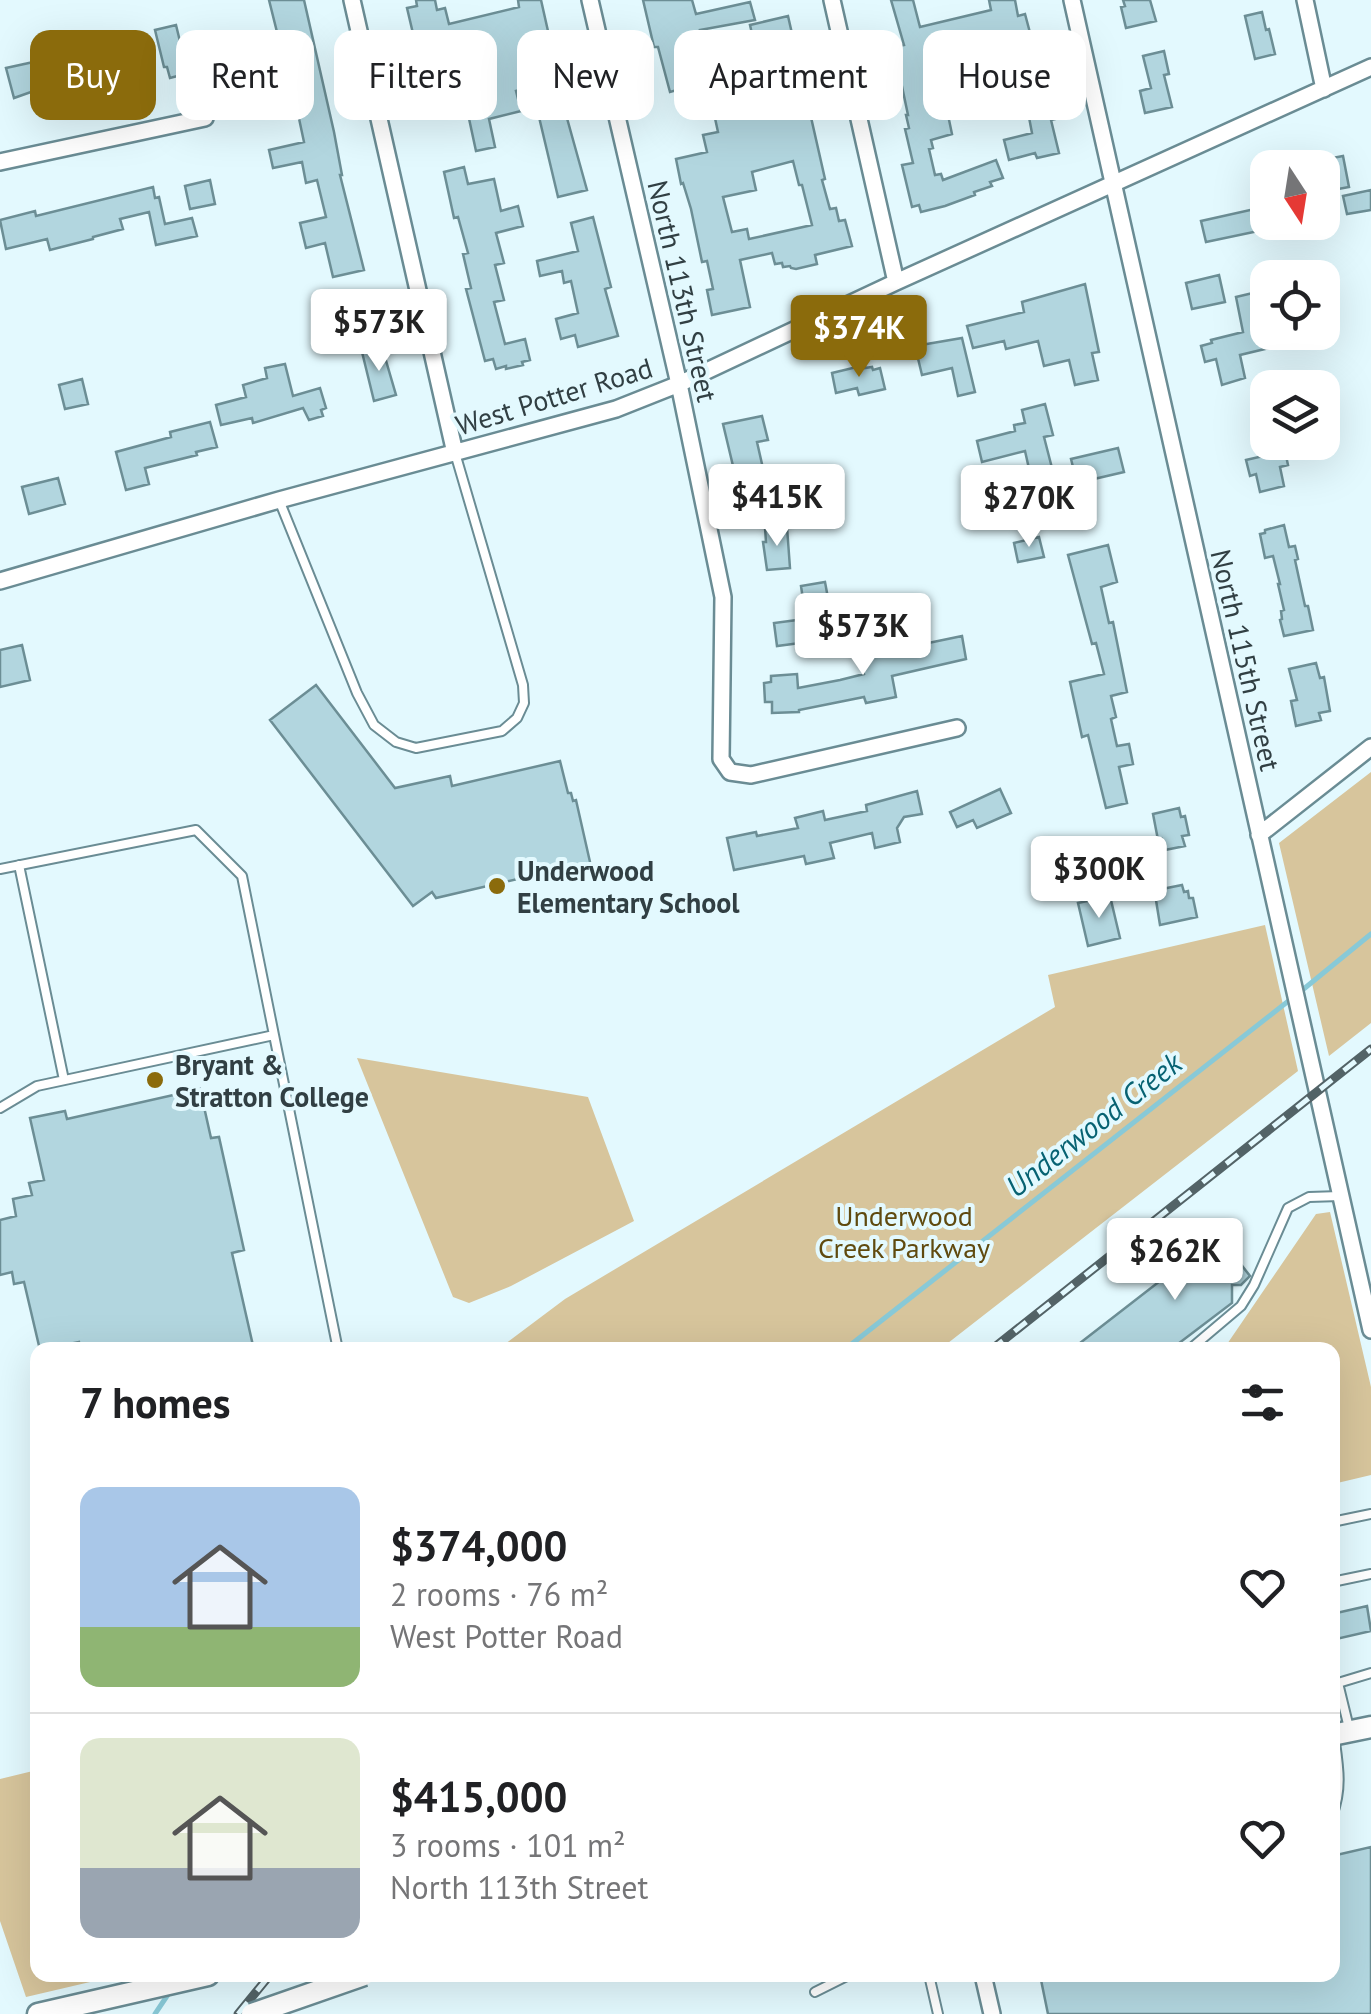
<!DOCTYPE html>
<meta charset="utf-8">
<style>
:root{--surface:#fff;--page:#f2f2f2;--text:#202124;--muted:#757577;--line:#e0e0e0;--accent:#8b6b0c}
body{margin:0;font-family:"PT Sans",sans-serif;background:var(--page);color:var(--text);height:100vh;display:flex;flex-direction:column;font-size:38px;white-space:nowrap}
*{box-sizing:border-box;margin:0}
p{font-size:32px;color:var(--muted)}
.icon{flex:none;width:55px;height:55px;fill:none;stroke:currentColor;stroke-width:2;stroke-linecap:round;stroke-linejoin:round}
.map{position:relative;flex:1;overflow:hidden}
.panel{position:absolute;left:30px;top:1342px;width:1310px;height:640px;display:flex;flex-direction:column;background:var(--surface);border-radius:20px;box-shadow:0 10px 40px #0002}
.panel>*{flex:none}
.hud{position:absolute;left:30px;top:30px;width:1312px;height:90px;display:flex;gap:20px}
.needle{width:65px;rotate:168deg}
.controls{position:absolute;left:1250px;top:150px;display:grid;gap:20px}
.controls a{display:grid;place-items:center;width:90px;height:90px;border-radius:20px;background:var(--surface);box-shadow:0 10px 40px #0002;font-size:50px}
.price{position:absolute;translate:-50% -85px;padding:0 22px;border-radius:10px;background:#fff;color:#222;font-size:32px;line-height:65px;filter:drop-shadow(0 2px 5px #0008)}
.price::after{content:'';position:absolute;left:50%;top:60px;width:30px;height:22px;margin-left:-15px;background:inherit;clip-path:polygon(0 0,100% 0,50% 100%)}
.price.selected{background:var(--accent);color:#fff}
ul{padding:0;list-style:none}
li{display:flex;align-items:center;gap:30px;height:250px;padding:0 50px}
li+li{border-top:2px solid var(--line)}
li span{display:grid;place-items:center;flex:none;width:280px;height:200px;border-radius:20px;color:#555}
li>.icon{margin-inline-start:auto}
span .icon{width:120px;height:120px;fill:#fffc;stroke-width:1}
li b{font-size:42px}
h2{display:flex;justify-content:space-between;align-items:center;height:120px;padding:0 50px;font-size:42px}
.chip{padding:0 35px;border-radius:20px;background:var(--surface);box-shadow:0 10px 40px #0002;font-size:35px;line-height:90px}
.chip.selected{background:var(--accent);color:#fff}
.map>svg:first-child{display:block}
.green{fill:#d7c59c}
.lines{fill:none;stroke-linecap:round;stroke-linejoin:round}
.stream{stroke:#88c9d7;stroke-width:5}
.building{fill:#b2d6df;stroke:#6c8e95;stroke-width:2.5;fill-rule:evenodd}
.lane-casing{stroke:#6a8c94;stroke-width:12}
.street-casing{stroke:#6a8c94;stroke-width:20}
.secondary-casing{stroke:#6a8c94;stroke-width:25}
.lane{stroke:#fff;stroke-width:8}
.street{stroke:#fff;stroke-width:15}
.secondary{stroke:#fff;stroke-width:20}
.rail-casing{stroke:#536367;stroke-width:9}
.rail{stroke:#e3f9fe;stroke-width:5;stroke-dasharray:15;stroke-linecap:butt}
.secondary-bridge-casing{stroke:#6a8c94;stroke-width:25;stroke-linecap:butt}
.secondary-bridge{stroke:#fff;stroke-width:20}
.poi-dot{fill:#8b6b0c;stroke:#e3f9fe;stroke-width:4}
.labels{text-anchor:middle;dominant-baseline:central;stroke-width:8;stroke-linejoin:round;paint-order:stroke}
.street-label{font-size:28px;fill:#313f43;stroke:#e3f9fe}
.poi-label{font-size:28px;font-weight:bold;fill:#313f43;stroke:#e3f9fe;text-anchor:start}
.park-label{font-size:28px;fill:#604a0f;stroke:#e3f9fe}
.water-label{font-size:30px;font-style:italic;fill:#066272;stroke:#e3f9fe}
</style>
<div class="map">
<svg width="1371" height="2014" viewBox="0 0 1371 2014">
<rect width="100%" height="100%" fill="#e3f9fe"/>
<path class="green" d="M1371,772v251l-42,33 -50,-213z
M1265,925l33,146 -359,279h-442l68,-51 490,-292 -7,-32z
M357,1058l231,39 46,124 -123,65 -42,17 -16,-6z
M1330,1212l41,175v88l-38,9 -1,-134h-109l93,-136z
M37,1770l1,205h82l-94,22 -26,-76v-142z"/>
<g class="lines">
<path class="stream" d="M1300,992l71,-58
M844,1350l447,-351
M155,2014l16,-24"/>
</g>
<path class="building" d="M269,0h35l30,132 8,43h-2l24,95 -31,7 -8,-34 -19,5 -6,-25 26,-6 -9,-37 -11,3 -4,-21 -29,6 -4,-18 35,-8 -14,-66 -44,10 -5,-20 42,-10z
M416,0h19l2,10 8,-2 4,16 70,-17 -1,-7h23l18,80 -43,11 5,20 -32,8 6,28 -19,4 -11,-51 -38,9 -15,-67h3l-8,-34 10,-2z
M643,0h49l4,14 54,-12 5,18 -55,10 5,20 -18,5 8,30 -25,7 -12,-45h-4z
M891,0h22l7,27 71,-17 -2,-10h26l3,16 7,-2 23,86h3l4,19 -4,1 8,33 -22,5 -2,-5 -26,7 -5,-20 28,-7 -8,-42 -5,1 -5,-23 -49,12 6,29 -23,5 4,19 -21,6 2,8 -4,1 6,26 6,-1 2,6 53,-20 7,18 -13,4 2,4 -18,6 1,3 -30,11 -24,6 -2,-7 -7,2 -10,-42 11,-2 -8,-34 4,-1 -3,-13h2l-13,-62 5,-1 -1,-6 5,-1z
M1123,0h27l6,21 -30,7 -5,-21 4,-1z
M1262,12l4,18 3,-1 6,25 -20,5 -10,-43z
M788,16l37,163 -3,1 8,29 6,-1 3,13 6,-1 7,26 -37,9 2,9 -21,5 -5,-1 -1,-2 -7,1 -1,-4 -7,1 -3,-11 -32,7 10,47 -38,8 -5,-25 6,-1 -6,-28 -5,1 -11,-53 -8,-26 -2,1 -5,-25 31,-7 -4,-17 15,-3 -10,-46 58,-13 -5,-27 -6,1 -5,-22zM793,161l6,24h3l10,40 -63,14 -2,-10 -15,3 -9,-35 33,-7 -4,-18z
M176,25l9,37 -3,1 3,11 -15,4 -3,-11h-3l-9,-37z
M1164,51l5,23 -5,1 8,32 -27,6 -5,-22 11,-3 -8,-32z
M38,61l2,7 4,-1 4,19 -34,12 -8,-30z
M565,111l22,79 -29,7 -19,-80z
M1343,156l6,31 -27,5v-32z
M464,167l4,17 26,-5 7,32 17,-5 5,20 -27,7 8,30 -9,2 9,35 -10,2 11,42 20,-5 5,21 -8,2 1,3 -17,4v-3l-10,3 -3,-10 -8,2 -19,-72 5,-1 -8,-34 5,-1 -10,-36 -4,1 -10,-46z
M210,180l5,24 -25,5 -5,-23z
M153,187l2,11 4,-1 6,27 27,-6 5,18 -41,9 -7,-33 -29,7 3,10 -30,8v2l-43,11 -3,-11 -41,10 -6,-29 35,-9 1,5z
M1371,190v20l-24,4 -4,-18z
M1268,206v23l-62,13 -5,-21z
M593,217l18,70 -6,2 13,47 -40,11 -3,-12 -14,4 -5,-20 22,-6 -7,-32 -7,2 -2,-12 -22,5 -3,-15 41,-10 -7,-28z
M1219,275l6,27 -33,7 -6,-26z
M1085,284l14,68 -7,1 6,27 -23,5 -6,-25 -25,6 -6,-25 -32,8 -2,-8 -31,7 -6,-22 57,-14 -2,-10z
M1257,292l12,56 -29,7 5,23 -23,7 -6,-26 -11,3 -4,-16 11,-3 -1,-3 32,-8 -7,-35z
M962,338l13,54 -17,4 -6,-28 -30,7 -7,-29z
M382,347l14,48 -22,6 -12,-49z
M285,364l8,32 27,-8 6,20 -5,2 2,6 -14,4 -6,-12 -50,15 -1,-5 -31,7 -5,-20 30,-8 -3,-12 24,-7 -2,-10z
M865,365v3l7,-1 1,3 7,-2 5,21 -26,6 -2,-7 -21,5 -4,-20z
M82,379l6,25 -23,5 -6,-24z
M1045,404l8,31 -9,2 8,31 -22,5 -5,-22 -43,11 -5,-21 38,-10 -1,-6 11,-2 -3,-13z
M762,416l6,24 -11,2 5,22 -28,6 -11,-46z
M210,422l7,25 -21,5 1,3 -52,13 4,16 -23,6 -10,-38 55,-15 -1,-5z
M1118,448l6,24 -47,11 -6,-24z
M1285,451l3,14 -8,2 4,19 -24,6 -4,-18 -6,2 -4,-16z
M58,478l7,26 -36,10 -7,-27z
M1284,525l5,22 6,-1 3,13 -3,1 10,46h3l5,24 -29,6 -4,-16 2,-1 -1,-8 3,-1 -6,-26h2l-7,-28 -8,2 -5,-24 5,-1v-3z
M787,527l3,41 -23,2 -4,-28h3l-1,-14z
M1039,537l5,20 -26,5 -4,-19z
M1108,545l9,37 -16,5 8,36 4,-1 14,70 -16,4 5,21 -5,2 6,27 12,-2 4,20 -14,3 8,36 -21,5 -18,-73 -6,2 -12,-55 34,-8 -8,-31 -4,1 -24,-89z
M825,582l5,27 -25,4 -4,-27z
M805,619l3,23 -31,4 -3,-23z
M962,636l4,23 -74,17 4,21 -30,6 -2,-6 -65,13v2l-27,1v-11h-7l-1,-19 7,-1v-6l26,-2 1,14 42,-8 24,-6 -3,-17z
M22,645l8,35 -30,7v-37z
M1316,663l4,15 4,-1 6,34 -11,2 2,7 -25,6 -5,-25 6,-1 -8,-31z
M316,685l79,103 55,-12 2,10 108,-25 8,32h3l2,8 3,-1 14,62 -154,36 -4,-6 -19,14 -143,-186z
M1000,789l11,24 -34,15 -4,-8 -16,7 -7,-15z
M917,791l5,23 -18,3 -7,11 3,14 -25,6 -3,-15 -42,10 4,15 -28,6 -2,-8 -70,14 -7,-32 29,-6 1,4 41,-8 -3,-10 28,-7 2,9 42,-9 -1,-6z
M1179,808l2,9 4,-1 4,19 -7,1 3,10 -20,4 -3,-11 -4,1 -5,-26z
M1182,885l2,7 4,-1 1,7h4l4,19 -37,8 -5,-31 8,-1 -1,-4z
M1110,896l10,42 -32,8 -10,-43z
M200,1089l11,49 8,-1 25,113 -12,3 22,97h-173l-2,-8 -39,8 -16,-68 -10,2 -2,-12 -12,3v-55l16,-4 -3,-17 19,-4 -3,-12 15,-3 -14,-62 35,-7 2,8z
M1216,1232l7,1 4,6 -1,6 24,31 -9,9h-9v18l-62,47h-99l138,-107 1,-6z
M1367,1606l4,25 -39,9v-26z
M1371,1847v167h-323l-8,-39h292v-119z"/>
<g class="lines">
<g class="lane-casing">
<path id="lane" d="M279,500l78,193 17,32 22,17 20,6 86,-17 15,-13 7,-15 -1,-18 -68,-232
M19,865l45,215
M0,869l196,-39 46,46 32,159 -237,51 -37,22
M274,1035l64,315
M1189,1350l52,-44 13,-21 34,-77 21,-11 31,-1
M1332,1522l39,-8
M1332,1582l39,-8
M1349,1728l-11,-45 33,-10
M1332,1816c11,-28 6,-52 2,-81
M929,1975l9,39
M815,1992l34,-17"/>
</g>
<g class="street-casing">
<path id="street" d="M352,0l103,453
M590,0l89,384 44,213 -2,162 9,13 21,3 206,-47
M832,0l64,282
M1072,0l299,1330
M1305,0l19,89
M0,162l205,-44
M0,581l279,-81 337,-91 63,-25 217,-102 475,-215
M1259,835l112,-88
M983,1975l9,39"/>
</g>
<g class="secondary-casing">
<path id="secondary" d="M1332,1735l39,-8
M38,2014l170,-39"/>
</g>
<use href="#lane" class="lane"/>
<use href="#street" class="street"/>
<use href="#secondary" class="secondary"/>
<g class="rail-casing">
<path id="rail" d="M991,1350l380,-301
M238,2014l32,-39"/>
</g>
<use href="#rail" class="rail"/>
<g class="secondary-bridge-casing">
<path id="secondary-bridge" d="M252,2014l112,-39"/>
</g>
<use href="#secondary-bridge" class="secondary-bridge"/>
</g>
<g class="poi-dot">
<circle cx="497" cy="886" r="10"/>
<circle cx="155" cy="1080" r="10"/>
</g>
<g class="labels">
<g class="street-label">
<text transform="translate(683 291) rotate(77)">North 113th Street</text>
<text transform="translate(554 396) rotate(-17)">West Potter Road</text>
<text transform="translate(1246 660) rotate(77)">North 115th Street</text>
</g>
<g class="poi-label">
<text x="517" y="870">Underwood<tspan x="517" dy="32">Elementary School</tspan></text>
<text x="175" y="1064">Bryant &amp;<tspan x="175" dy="32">Stratton College</tspan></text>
</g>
<g class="park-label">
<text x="904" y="1215">Underwood<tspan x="904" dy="32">Creek Parkway</tspan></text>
</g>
<g class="water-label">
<text transform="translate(1093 1124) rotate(-38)">Underwood Creek</text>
</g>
</g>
</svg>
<div class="controls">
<a><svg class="needle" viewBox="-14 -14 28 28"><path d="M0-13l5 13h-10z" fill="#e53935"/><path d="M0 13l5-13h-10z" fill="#757577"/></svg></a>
<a><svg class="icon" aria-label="locate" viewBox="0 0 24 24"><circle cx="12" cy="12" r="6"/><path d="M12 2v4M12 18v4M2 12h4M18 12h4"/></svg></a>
<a><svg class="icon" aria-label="layers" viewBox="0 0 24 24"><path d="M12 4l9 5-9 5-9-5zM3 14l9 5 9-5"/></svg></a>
</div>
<b class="price" style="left:379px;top:374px">$573K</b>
<b class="price selected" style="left:859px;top:380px">$374K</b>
<b class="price" style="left:777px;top:549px">$415K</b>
<b class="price" style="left:1029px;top:550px">$270K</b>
<b class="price" style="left:863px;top:678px">$573K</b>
<b class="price" style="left:1099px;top:921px">$300K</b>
<b class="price" style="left:1175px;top:1303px">$262K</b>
<div class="hud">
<a class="chip selected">Buy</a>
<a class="chip">Rent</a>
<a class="chip">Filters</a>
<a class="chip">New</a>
<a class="chip">Apartment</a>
<a class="chip">House</a>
</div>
<section class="panel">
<h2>7 homes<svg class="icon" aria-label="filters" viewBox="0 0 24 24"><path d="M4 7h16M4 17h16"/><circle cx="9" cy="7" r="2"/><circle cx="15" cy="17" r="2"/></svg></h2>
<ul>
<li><span style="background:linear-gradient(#a9c7e8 70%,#8fb573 0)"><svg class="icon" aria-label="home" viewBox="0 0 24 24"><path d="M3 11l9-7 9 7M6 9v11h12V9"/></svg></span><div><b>$374,000</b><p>2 rooms · 76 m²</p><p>West Potter Road</p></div><svg class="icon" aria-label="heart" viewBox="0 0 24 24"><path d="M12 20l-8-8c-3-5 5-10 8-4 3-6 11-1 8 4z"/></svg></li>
<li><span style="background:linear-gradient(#dfe7d0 65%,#9aa5b1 0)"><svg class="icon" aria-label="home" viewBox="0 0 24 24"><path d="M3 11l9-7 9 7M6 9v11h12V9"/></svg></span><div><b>$415,000</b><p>3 rooms · 101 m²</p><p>North 113th Street</p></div><svg class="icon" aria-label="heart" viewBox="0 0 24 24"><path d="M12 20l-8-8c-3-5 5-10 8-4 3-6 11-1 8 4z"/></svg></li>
</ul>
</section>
</div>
